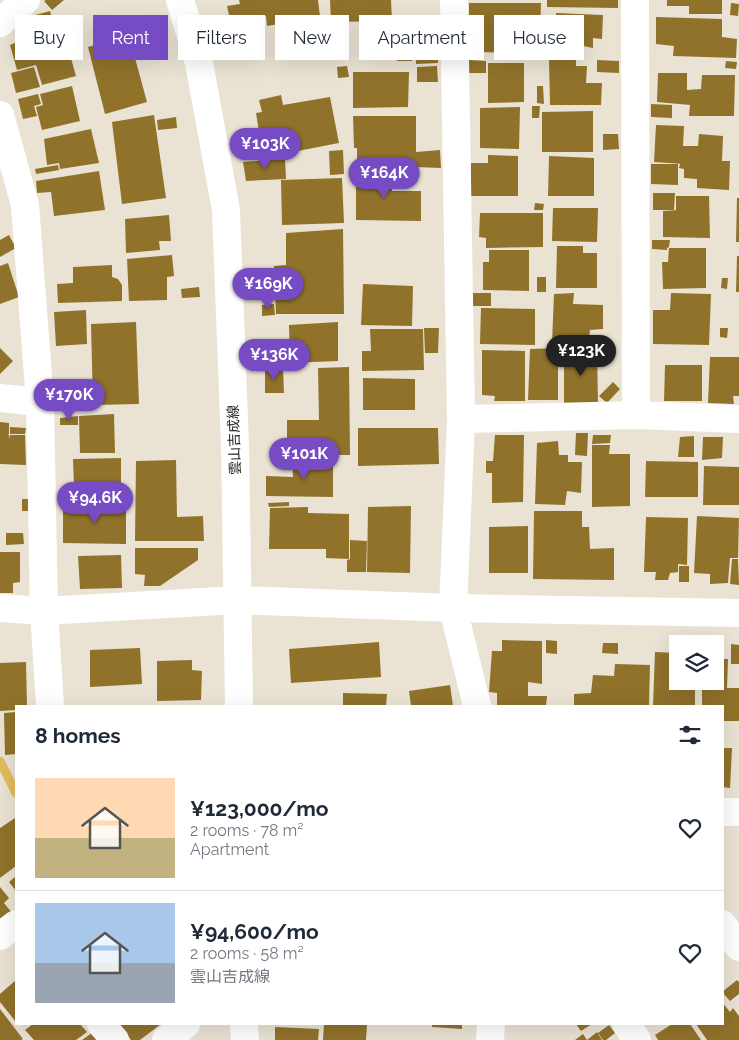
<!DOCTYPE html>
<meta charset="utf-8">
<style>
:root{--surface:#fff;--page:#f2f2f3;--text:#1f2937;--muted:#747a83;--line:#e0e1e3;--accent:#764bc4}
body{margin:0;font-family:Raleway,"Noto Sans JP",sans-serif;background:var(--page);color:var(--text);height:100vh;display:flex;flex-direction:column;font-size:19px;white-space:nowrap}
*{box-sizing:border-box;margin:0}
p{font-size:16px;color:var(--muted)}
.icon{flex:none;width:28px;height:28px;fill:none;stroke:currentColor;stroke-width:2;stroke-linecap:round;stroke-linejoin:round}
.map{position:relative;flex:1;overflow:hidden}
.side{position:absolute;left:15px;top:705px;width:709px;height:320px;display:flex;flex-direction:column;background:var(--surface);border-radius:0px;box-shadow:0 5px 20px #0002}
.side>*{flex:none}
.top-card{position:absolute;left:15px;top:15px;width:710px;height:45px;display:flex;gap:10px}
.tools{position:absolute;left:669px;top:635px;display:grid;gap:10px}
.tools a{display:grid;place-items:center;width:55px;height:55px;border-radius:0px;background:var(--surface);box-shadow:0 5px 20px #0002;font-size:25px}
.price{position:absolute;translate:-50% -42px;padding:0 11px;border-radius:18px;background:var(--accent);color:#fff;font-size:16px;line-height:32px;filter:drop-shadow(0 1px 2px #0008)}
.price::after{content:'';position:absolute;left:50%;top:30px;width:15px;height:11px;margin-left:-8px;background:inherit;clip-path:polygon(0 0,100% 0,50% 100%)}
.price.selected{background:#222;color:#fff}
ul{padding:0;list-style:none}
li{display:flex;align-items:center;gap:15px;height:125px;padding:0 20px}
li+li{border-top:1px solid var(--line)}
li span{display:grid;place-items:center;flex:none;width:140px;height:100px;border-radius:0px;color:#555}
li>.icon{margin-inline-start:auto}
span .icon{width:60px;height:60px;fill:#fffc;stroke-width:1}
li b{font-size:21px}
h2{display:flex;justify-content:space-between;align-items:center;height:60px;padding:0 20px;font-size:21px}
.pill{padding:0 18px;border-radius:0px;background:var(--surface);box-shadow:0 5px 20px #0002;font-size:18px;line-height:45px}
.pill.selected{background:var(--accent);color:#fff}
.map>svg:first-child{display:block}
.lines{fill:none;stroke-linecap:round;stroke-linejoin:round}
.stream{stroke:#e3bb5e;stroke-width:9}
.building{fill:#90722a}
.street{stroke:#fff;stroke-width:28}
.secondary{stroke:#fff;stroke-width:28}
.labels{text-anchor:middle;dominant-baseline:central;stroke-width:5;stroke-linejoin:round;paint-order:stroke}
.street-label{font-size:14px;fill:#282520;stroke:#fff}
</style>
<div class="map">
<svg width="739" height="1040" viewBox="0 0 739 1040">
<rect width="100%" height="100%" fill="#eae3d4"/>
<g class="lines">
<path class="stream" d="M0,761l16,32"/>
</g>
<path class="building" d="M46,0h18l-12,10 -8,-9z
M239,0h79l2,17 -53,9 -1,-10 -24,4 -2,-5h-11l-2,-9 13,-2z
M330,0h61l1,21 -61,1z
M547,0h71v8l-71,-1z
M667,0h55v14h-33v-8h-22z
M469,3h72l-1,27h-9l-1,23 -54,-1v-22h-7z
M731,3l8,1 -1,12 -8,-1z
M50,11l8,28 7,-2 11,39 -34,9 -6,-20 -19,5 -7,-25 10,-4 -4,-15 8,-2v-6z
M556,13l47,2 -1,24 -9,-1v10l-10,-2v10h-28z
M656,17l66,2v18l15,2 -1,19 -63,-2 1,-10 -18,-2z
M129,36l18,66 -42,12 -17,-67z
M415,36l23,1v26l-22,1z
M396,44h16v17h-15z
M469,60l17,1v12h-17z
M549,60h27v6h11l-1,17h16l-1,22h-51z
M597,60l22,1v12l-22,-1z
M726,61l11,1 -1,7 -11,-1z
M488,63h36v39l-36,1z
M347,66l2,11 -11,1 -1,-11z
M437,66l1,16h-21v-15z
M34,67l6,20 -24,6 -5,-20z
M353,72h56l-1,35 -55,1z
M658,73h29v17l14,-1 1,-14h33l-1,41h-45l1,-11 -33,-3z
M72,86l8,35 -38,9 -6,-23 7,-2 -3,-11z
M537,86h6l1,18 -7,-1z
M38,94l3,10 -7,2 3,10 -14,3 -5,-20z
M281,95l2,10 47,-8 9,46 -67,13 -4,-19 -8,1 -4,-25 6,-1 -3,-12z
M651,104l21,1v13l-21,-1z
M532,106h8l-1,12h-7z
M520,107l-1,42 -39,-1v-40z
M593,111v41h-51v-40z
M154,115l12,83 -44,6 -10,-82z
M353,116h63v36l24,-2 1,18 -28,-1 -1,-2h-55v-17h-3z
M176,117l1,11 -19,2 -1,-10z
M656,125l28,1 -1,20h15l1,-12 24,2 -1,25h8l-1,29 -32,-2v-9l-13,-1v-9l-5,-1 1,-4h3l-29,-2z
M91,129l8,34 -39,6 -1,-6 -12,2 -3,-26z
M603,134h15l1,15 -16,1z
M343,150l1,24 -14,1 -1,-24z
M488,155l30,1v40h-47v-33h17z
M549,156l45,2v38h-46z
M285,159l1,20 -40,2 -3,-19z
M651,164h27v21l-27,-1z
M58,165l1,5 -23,4 -1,-5z
M391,169l1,22h29v30l-65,-1v-50z
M99,171l6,39 -51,6 -3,-24 -14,1 -1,-12z
M342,178l2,45 -62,2 -1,-45z
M653,193h22l-1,17h-21z
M676,196h33l1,42 -47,-1v-26l15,-1h-2z
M737,198h2v44h-3z
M535,203l9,1 -1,6h-9z
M553,208h45l-1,34 -45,-1z
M480,213h63v34l-57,1v-10l-7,-1z
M169,215l2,26h-12l1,9 -34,3 -1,-34z
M343,229l1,85h-68l-2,-48 12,-1v-32z
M9,235l7,13 -16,9v-17z
M652,240h18l-1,7 -2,1v2l-15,-1z
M557,246h26v7h14v35h-41z
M669,248h37v40l-43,1 -1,-27h6z
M489,250h40v41l-46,-1v-28h6z
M172,255l2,21 -7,1v23l-38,1 -2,-42z
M737,256h2v36h-3z
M8,263l11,34 -19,7v-38z
M112,265v12l6,2 4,6v16l-64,2 -1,-19 16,-1v-16z
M537,277h9v15h-9z
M722,278h6l-1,11 -6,-1z
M363,284l50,2 -1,40 -51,-1z
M199,287l1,10 -18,1 -1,-9z
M472,293h19v13h-19z
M574,293l-1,11 30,1v24l-13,1 -1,8h-7v5h-30l2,-49z
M671,293l40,1 -2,51 -56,-1v-34h17z
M274,304l1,11 -13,1v-11z
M481,308l54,1v36l-55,-1z
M86,310l1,34 -31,2 -2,-34z
M136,322l3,82 -46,1 -2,-81z
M338,322v39l-48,2 -1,-38z
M424,328h15l-1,25h-13z
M720,328h8l-1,10 -7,-1z
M370,329h53l1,41 -62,1v-20h9z
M0,348l13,13 -13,13z
M558,348v52h-30l2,-51z
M482,350l43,1v50h-31l1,-5 -13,-1z
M564,350h33l1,53h-34z
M710,357h29v39h-6l1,8 -26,-1z
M665,365h37v36h-38z
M349,367l1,88h-63v-35h32l-1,-52z
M265,368h18l1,25h-19z
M363,378l52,1v31h-52z
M613,382l7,7 -13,14 -8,-7z
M114,414l1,39h-35l-1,-37z
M78,416v9h-18v-7z
M0,422l9,1v11h-2l2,1v4l1,-4h15l1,30 -26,-1z
M10,427l16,1 -1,6h-15z
M358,428h80l1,36 -81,2z
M576,433h12l-1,23 -12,-1z
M495,435h29l-1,67 -31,1v-30h-6v-12h7z
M593,435h18l-1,8 -18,1z
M694,436v21h-16l2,-20z
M703,437h20l-1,21 -20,2z
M558,441l1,14h9v7h14l-1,31 -14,-2 -2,14 -30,-1 2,-61z
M592,445h18l-1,9h21v52l-38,1z
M121,458v28l-47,1 -1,-28z
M333,459v38l-67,-1v-20l27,1 -1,-17z
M176,460l1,57 26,-1 1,25h-69l1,-80z
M646,461l52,1v35h-53z
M704,466l35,1v38h-36z
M22,499h6v12h-6z
M289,502v4l-20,1 -1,-4z
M126,503v41l-63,-1v-39z
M411,506l-1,67 -43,-1 1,-65z
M308,507v6l41,1v45l-23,-1v-9h-57l1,-41z
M534,511h48v16h7l1,22 24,-1v32l-81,-1z
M697,516l42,2 -1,40h-8l-2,25 -18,1v-10l-16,-1z
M646,517l42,1 -1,47 -9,-1v8l-8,1 -2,7h-13l1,-8h-12z
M528,526v47h-39v-46z
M6,533h17l1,11 -18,1z
M350,540l17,1 -1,31h-19v-12l3,-1z
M135,548h63v12l-38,26h-16l1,-11 -10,-1z
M0,552h20v30l-7,1v10h-13z
M121,555l1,33 -42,1 -2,-33z
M732,559h6l1,26 -9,-1z
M679,566h10v16h-10z
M502,640l40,1v43l-14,-2v14h19l-1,10h-49v-13l-8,-1 3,-41h10z
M546,640l11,1v13l-11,-1z
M379,642l2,35 -90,6 -2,-34z
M603,643h15v11l-16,-1z
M731,644l8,1v19h-8z
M140,648l2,36 -52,3v-37z
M655,652l23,1v28h2v2l8,-1v8h7v16h-42z
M715,659h13l-1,29h12v33h-17v-15h-20v-25h13z
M192,660v10l10,1 -1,29 -44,1v-40z
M26,662l1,44h-11v4l-16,1v-48z
M615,664l35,1 -1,41h-75v-12l17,-1 2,-18 21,1z
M450,685l3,21h-42l-2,-15z
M343,693l44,1 -1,12h-43z
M16,712v42l-11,1 -1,-42z
M722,748h10l-2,40 -8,-1z
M15,818l1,1v47l-16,12v-50z
M16,876v15l-7,-9z
M0,887l9,11 -5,5 9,11 -13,11z
M16,980v42l-16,-20v-8z
M737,980l2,2v12l-9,7 -8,-9z
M722,1002l8,10 3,-4 6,8v24h-32l-11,-16h26z
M0,1009l23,30 -2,1h-21z
M33,1024h47l7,8 -11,8h-42l-9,-10z
M119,1024h42l-21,16h-9z
M324,1024h43l-1,16h-43z
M432,1024h30v5l-30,-2z
M576,1024h16l-11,7z
M672,1024h18l11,16h-43l-3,-5z
M609,1025l6,8 -9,7h-3l-5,-7z
M275,1027l44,2 -1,11h-43z
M96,1030l7,10h-21z
M597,1032l5,8h-15z
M583,1034l4,6h-12z"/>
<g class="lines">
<path class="street" d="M454,0l7,419 -8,189 24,98
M635,0l1,415
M0,23l26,-23
M0,115l25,90 15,197 4,209 6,95
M0,398l40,4
M461,419l175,-4 103,4
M722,812h17
M722,924l17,23
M0,936l16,-12
M101,1024l14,16
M626,1024l11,16
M166,1040l20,-16
M490,1040l1,-16"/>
<path class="secondary" d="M180,0l19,63 27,147 9,234 4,262
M0,608l44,3 193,-11 216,8 286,5
M244,1024l1,16"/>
</g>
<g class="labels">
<g class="street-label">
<text transform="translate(234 440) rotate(-92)">雲山吉成線</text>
</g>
</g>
</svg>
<div class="tools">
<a><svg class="icon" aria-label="layers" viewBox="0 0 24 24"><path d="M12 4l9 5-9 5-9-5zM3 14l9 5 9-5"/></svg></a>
</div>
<b class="price" style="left:265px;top:170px">¥103K</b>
<b class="price" style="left:384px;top:199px">¥164K</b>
<b class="price" style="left:268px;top:310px">¥169K</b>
<b class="price selected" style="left:581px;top:377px">¥123K</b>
<b class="price" style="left:274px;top:381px">¥136K</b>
<b class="price" style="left:69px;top:421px">¥170K</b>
<b class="price" style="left:304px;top:480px">¥101K</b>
<b class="price" style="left:95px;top:524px">¥94.6K</b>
<div class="top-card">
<a class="pill">Buy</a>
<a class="pill selected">Rent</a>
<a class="pill">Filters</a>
<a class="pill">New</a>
<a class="pill">Apartment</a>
<a class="pill">House</a>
</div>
<section class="side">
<h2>8 homes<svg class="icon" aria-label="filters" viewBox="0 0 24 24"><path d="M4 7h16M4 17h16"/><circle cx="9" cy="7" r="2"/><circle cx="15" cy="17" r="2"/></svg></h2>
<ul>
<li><span style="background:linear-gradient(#ffd9b3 60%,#c2b280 0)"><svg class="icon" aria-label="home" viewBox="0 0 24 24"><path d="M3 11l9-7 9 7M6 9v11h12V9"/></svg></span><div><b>¥123,000/mo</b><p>2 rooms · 78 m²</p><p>Apartment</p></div><svg class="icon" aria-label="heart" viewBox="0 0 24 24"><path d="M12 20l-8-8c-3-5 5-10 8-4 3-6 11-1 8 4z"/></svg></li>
<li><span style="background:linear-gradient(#a9c7e8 60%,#9aa5b1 0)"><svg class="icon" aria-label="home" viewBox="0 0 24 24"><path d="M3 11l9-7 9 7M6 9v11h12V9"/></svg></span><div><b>¥94,600/mo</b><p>2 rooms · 58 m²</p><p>雲山吉成線</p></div><svg class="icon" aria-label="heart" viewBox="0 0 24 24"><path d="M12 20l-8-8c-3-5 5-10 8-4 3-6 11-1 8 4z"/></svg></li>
</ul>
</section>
</div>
